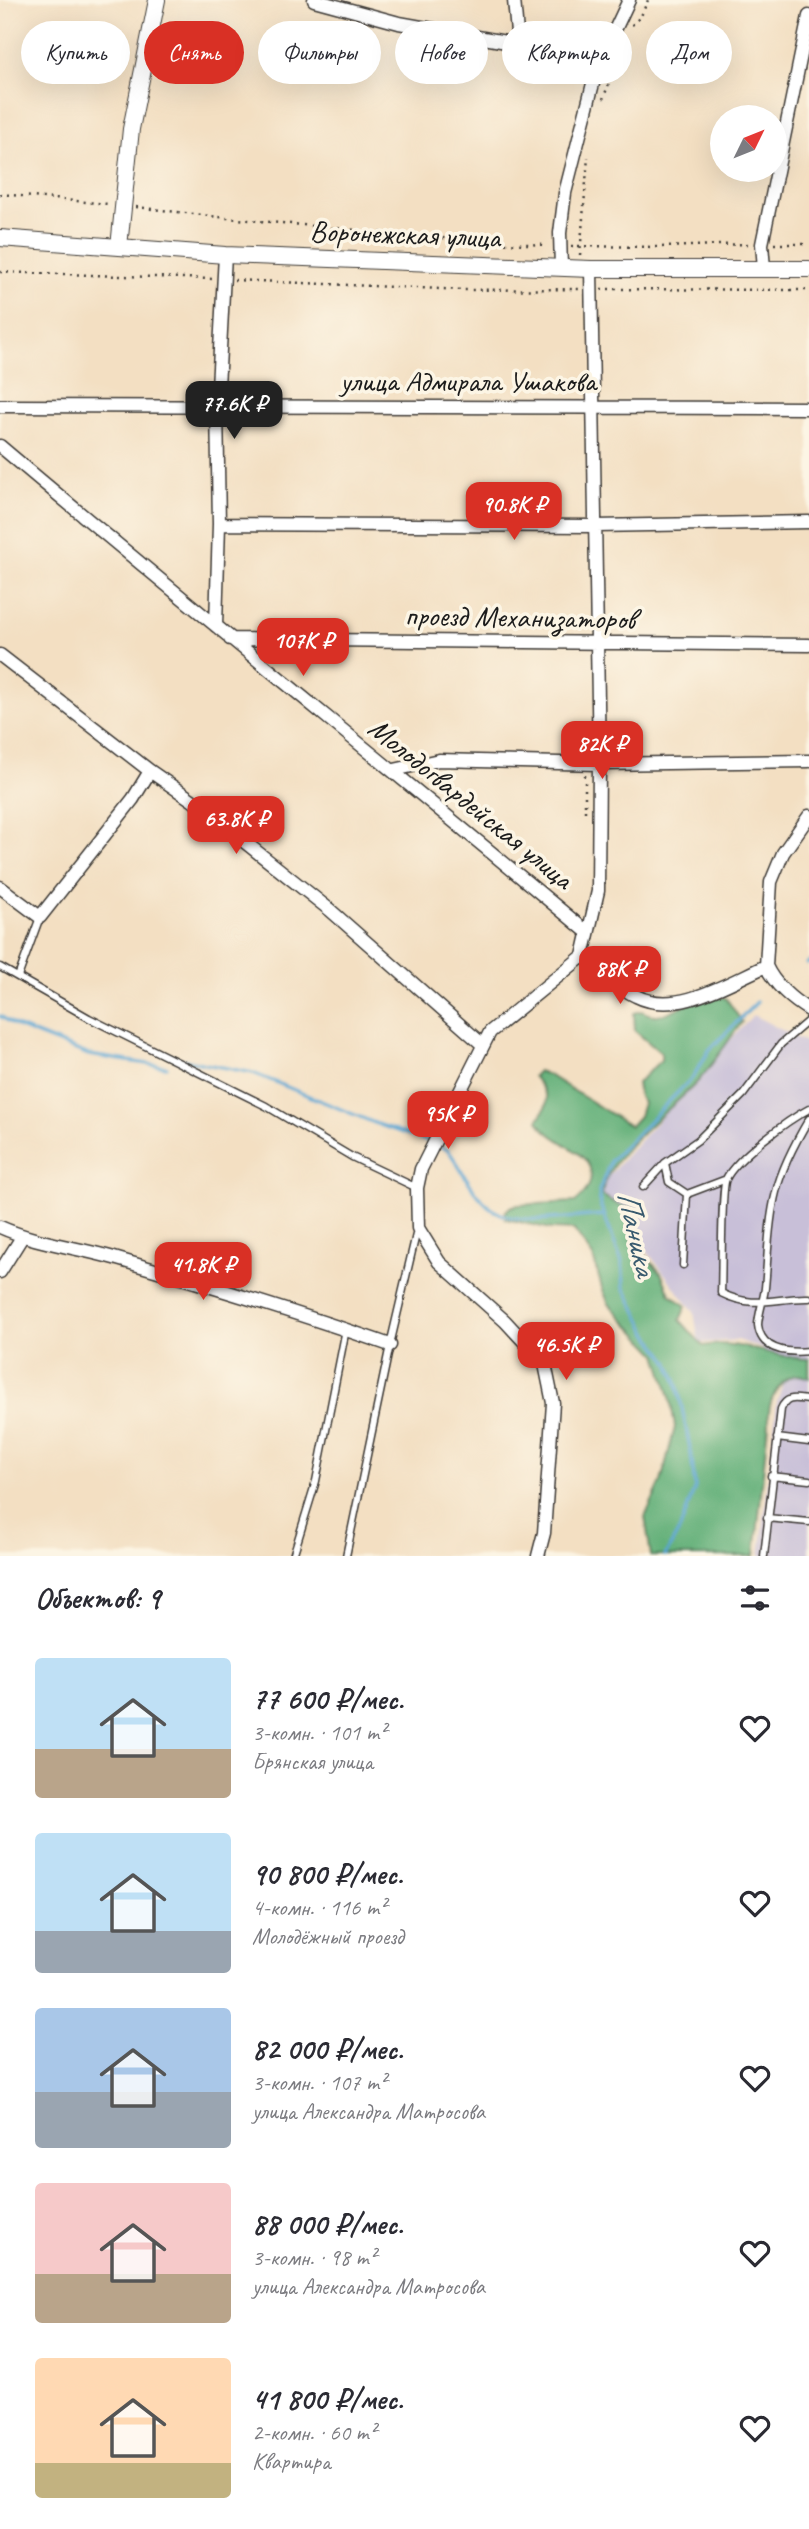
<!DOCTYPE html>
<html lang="ru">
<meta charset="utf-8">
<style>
:root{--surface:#fff;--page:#f7f7f7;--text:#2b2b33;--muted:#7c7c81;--accent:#d93025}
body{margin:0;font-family:Caveat,sans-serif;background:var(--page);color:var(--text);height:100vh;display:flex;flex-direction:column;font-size:26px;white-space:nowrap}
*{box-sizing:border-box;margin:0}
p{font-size:23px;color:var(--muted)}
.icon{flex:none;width:38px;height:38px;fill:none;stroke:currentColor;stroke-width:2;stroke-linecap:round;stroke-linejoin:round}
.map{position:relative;height:1556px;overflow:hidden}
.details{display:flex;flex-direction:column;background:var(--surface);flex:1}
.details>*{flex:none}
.banner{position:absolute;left:21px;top:21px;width:768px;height:63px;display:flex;gap:14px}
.needle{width:46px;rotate:47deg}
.tools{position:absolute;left:710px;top:105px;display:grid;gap:14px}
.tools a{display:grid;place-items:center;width:77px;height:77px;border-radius:50%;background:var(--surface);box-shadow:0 7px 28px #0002;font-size:35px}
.price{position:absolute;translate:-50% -60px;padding:0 16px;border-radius:14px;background:var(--accent);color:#fff;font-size:23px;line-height:46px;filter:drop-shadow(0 2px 4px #0008)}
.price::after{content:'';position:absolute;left:50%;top:42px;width:21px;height:16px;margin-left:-10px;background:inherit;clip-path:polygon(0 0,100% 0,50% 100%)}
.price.selected{background:#222;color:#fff}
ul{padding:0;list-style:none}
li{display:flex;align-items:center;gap:21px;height:175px;padding:0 35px}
li span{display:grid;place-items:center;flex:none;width:196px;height:140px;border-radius:7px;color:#555}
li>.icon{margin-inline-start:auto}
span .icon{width:84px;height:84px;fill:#fffc;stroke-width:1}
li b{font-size:30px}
h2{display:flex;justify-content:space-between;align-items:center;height:84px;padding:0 35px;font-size:30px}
.tag{padding:0 24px;border-radius:32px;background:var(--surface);box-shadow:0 7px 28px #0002;font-size:24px;line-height:63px}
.tag.selected{background:var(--accent);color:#fff}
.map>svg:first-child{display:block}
.industrial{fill:#c8bfd8}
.forest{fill:#63b079;stroke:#40664a;stroke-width:2}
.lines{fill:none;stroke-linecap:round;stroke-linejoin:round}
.stream{stroke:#5aa5d2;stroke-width:3.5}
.service-casing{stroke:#3c3935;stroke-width:9}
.minor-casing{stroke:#3c3935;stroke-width:15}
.tertiary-casing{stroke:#3c3935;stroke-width:18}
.path{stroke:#3c3935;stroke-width:2.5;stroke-dasharray:2 5;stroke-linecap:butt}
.service{stroke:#fff;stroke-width:6}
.minor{stroke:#fff;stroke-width:12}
.tertiary{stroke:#fff;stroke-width:16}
.labels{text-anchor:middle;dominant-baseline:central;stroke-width:7;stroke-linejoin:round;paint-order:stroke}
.street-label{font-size:30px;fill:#1c1c1c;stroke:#fcf5e5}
.water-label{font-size:32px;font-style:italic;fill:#385a6e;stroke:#fcf5e5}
</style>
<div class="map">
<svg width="809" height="1556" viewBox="0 0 809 1556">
<rect width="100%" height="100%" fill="#fcf5e5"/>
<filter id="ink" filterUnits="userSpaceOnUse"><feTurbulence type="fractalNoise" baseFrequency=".0143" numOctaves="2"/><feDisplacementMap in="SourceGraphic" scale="14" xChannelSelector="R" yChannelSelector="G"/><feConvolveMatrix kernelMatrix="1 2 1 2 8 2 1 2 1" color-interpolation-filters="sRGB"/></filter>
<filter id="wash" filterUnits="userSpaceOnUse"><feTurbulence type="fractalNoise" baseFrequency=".00686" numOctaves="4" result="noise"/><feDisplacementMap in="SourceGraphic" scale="28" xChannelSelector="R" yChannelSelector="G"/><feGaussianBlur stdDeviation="1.57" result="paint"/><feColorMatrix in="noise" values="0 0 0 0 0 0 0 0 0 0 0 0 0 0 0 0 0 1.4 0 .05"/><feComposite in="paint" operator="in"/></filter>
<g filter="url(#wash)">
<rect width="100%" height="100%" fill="#f3dfc2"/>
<path class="industrial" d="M753,1015l56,29v512h-49l17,-155 9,-27 -23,-25 -25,-9 -39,3 -5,-31 -58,-75 -43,-44z"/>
<path class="forest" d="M720,997l6,1 16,24c-14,19 -27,39 -42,57 -26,30 -95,75 -98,116l18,11 15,2 4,7 -6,12 -1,14 29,32 9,21 16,12 -6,14 23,26c37,-8 70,13 106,13v19c-4,-1 -7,-3 -11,-3 -16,0 -28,24 -29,37 -1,9 2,14 -2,22l-12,122h-104l-6,-39 16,-35 14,-55 -5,-30 -13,-43 -48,-50 -7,-16 -9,-31 -19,-27 -23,-1 -45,-10 -1,-7 5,-5 7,-2 58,-3c7,-5 11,-10 14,-17 13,-34 -41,-41 -51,-65 15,-20 9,-26 -5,-44l5,-5 12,5 80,50 9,-10 4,-13 -4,-6 -2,-14 24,-23v-7l-26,-22 -1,-18 8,-2c19,11 31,-3 49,-8 10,-2 19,-3 29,-6z"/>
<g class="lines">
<path class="stream" d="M807,964l2,-2
M0,1016l18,11 71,28 78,12
M185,1060l68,13 124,51 50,17
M441,1147l7,3c14,19 25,44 43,58 24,20 84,8 114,7
M665,1556l15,-27 15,-42 -4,-34 -14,-70 -9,-22 -20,-28 -24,-46 -2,-25 -21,-55 -2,-16 12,-31 82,-83 17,-28 47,-47"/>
</g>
</g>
<g filter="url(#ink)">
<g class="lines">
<g class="service-casing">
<path id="service" d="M0,967l89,51 177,88 86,51 65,31
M18,977l22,-60
M809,1109c-21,11 -73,49 -83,70 -5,9 -4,97 -5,114 34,17 55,4 88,5
M809,1119c-13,22 -27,48 -33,73 -8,31 -8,65 -11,96 -1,10 -7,28 -7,37 3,27 31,28 51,26
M665,1163l4,19 18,12
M643,1187l22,-24 33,-23 45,-45 38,-51 28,-24
M683,1265l4,-71 37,-14
M777,1438l32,4
M771,1476l38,4
M767,1518l42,4
M293,1556l23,-75 30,-152
M346,1556l44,-211 27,-115
M764,1556l17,-147c6,-14 15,-10 28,-9"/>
</g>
<g class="minor-casing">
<path id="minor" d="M314,0l85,23 119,21 79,24
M514,0l4,44
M561,268l-1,-35 5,-40 32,-125 32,-68
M764,268l-2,-24 47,-228
M0,406l809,2
M0,446c194,164 392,323 587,486
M219,524l377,2 213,-4
M216,626l3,-102 -2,-118 8,-151
M230,639l579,6
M0,655l150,116 42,29 138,110 153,135
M394,770l45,-10 160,4 210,-3
M0,887l40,30 93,-118 17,-28
M583,956l15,-65 1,-127 -8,-495
M766,966l5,-84 12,-29 26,-37
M766,966c8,18 26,34 43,44
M0,1227c36,16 76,20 114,31 93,27 185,55 276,87
M0,1272l22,-35
M538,1556l6,-23 9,-130 -8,-39 -40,-43 -66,-59 -21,-34 -1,-40 4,-19 69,-137 93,-76c18,12 33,31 53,40 41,21 93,-14 130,-30"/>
</g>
<g class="tertiary-casing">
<path id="tertiary" d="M0,238l225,17 366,14h218
M119,247l12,-118 26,-129"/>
</g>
<path class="path" d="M632,25l9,-9 7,-16
M603,99l25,-65
M0,194l108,10
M136,207l91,11 259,24 61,3
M774,244h35
M571,246l89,1 90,-3
M580,255l8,-98
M0,272l214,7
M234,280l230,10 117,-1
M601,289l208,1
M585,775v39"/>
<use href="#service" class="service"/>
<use href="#minor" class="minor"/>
<use href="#tertiary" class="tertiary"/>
</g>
</g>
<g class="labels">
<g class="street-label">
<text transform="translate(405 234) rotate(2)">Воронежская улица</text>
<text x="468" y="381">улица Адмирала Ушакова</text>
<text transform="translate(520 617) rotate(1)">проезд Механизаторов</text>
<text transform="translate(471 803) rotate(39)">Молодогвардейская улица</text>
</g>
<g class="water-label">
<text transform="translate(637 1233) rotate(77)">Паника</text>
</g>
</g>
</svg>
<div class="tools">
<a><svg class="needle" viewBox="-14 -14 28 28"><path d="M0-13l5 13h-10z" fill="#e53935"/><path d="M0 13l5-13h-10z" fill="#7c7c81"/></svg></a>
</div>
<b class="price selected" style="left:234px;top:441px">77.6K ₽</b>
<b class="price" style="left:514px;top:542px">90.8K ₽</b>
<b class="price" style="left:303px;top:678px">107K ₽</b>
<b class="price" style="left:602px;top:781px">82K ₽</b>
<b class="price" style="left:236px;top:856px">63.8K ₽</b>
<b class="price" style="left:620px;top:1006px">88K ₽</b>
<b class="price" style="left:448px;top:1151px">95K ₽</b>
<b class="price" style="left:203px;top:1302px">41.8K ₽</b>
<b class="price" style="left:566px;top:1382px">46.5K ₽</b>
<div class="banner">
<a class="tag">Купить</a>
<a class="tag selected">Снять</a>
<a class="tag">Фильтры</a>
<a class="tag">Новое</a>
<a class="tag">Квартира</a>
<a class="tag">Дом</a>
</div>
</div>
<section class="details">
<h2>Объектов: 9<svg class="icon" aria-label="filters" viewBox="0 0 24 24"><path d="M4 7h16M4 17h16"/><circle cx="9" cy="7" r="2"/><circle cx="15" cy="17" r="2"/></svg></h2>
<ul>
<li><span style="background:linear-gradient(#bfe0f5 65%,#b9a48a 0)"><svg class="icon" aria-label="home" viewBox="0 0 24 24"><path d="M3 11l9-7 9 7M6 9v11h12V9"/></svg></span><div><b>77 600 ₽/мес.</b><p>3-комн. · 101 m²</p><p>Брянская улица</p></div><svg class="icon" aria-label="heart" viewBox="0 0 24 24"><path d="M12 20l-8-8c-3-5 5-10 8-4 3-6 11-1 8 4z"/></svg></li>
<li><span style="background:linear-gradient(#bfe0f5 70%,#9aa5b1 0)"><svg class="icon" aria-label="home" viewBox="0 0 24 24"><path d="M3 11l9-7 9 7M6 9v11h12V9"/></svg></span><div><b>90 800 ₽/мес.</b><p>4-комн. · 116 m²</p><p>Молодёжный проезд</p></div><svg class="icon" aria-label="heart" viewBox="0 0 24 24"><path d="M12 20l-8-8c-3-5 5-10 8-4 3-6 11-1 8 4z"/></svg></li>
<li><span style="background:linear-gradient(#a9c7e8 60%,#9aa5b1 0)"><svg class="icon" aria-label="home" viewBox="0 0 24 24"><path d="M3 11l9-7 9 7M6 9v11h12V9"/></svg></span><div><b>82 000 ₽/мес.</b><p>3-комн. · 107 m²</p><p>улица Александра Матросова</p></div><svg class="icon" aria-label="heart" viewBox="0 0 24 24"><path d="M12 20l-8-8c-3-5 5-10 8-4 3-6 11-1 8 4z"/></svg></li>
<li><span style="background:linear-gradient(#f6c9c9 65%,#b9a48a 0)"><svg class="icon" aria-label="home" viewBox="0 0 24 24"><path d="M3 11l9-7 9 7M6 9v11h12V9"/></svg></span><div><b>88 000 ₽/мес.</b><p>3-комн. · 98 m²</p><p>улица Александра Матросова</p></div><svg class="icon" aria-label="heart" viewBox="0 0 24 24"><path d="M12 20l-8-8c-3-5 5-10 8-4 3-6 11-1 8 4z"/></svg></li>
<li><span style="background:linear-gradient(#ffd9b3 75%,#c2b280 0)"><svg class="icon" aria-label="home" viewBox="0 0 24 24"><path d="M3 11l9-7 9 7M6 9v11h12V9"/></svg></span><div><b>41 800 ₽/мес.</b><p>2-комн. · 60 m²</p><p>Квартира</p></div><svg class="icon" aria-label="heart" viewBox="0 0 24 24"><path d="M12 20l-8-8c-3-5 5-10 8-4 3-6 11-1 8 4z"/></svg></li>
</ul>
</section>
